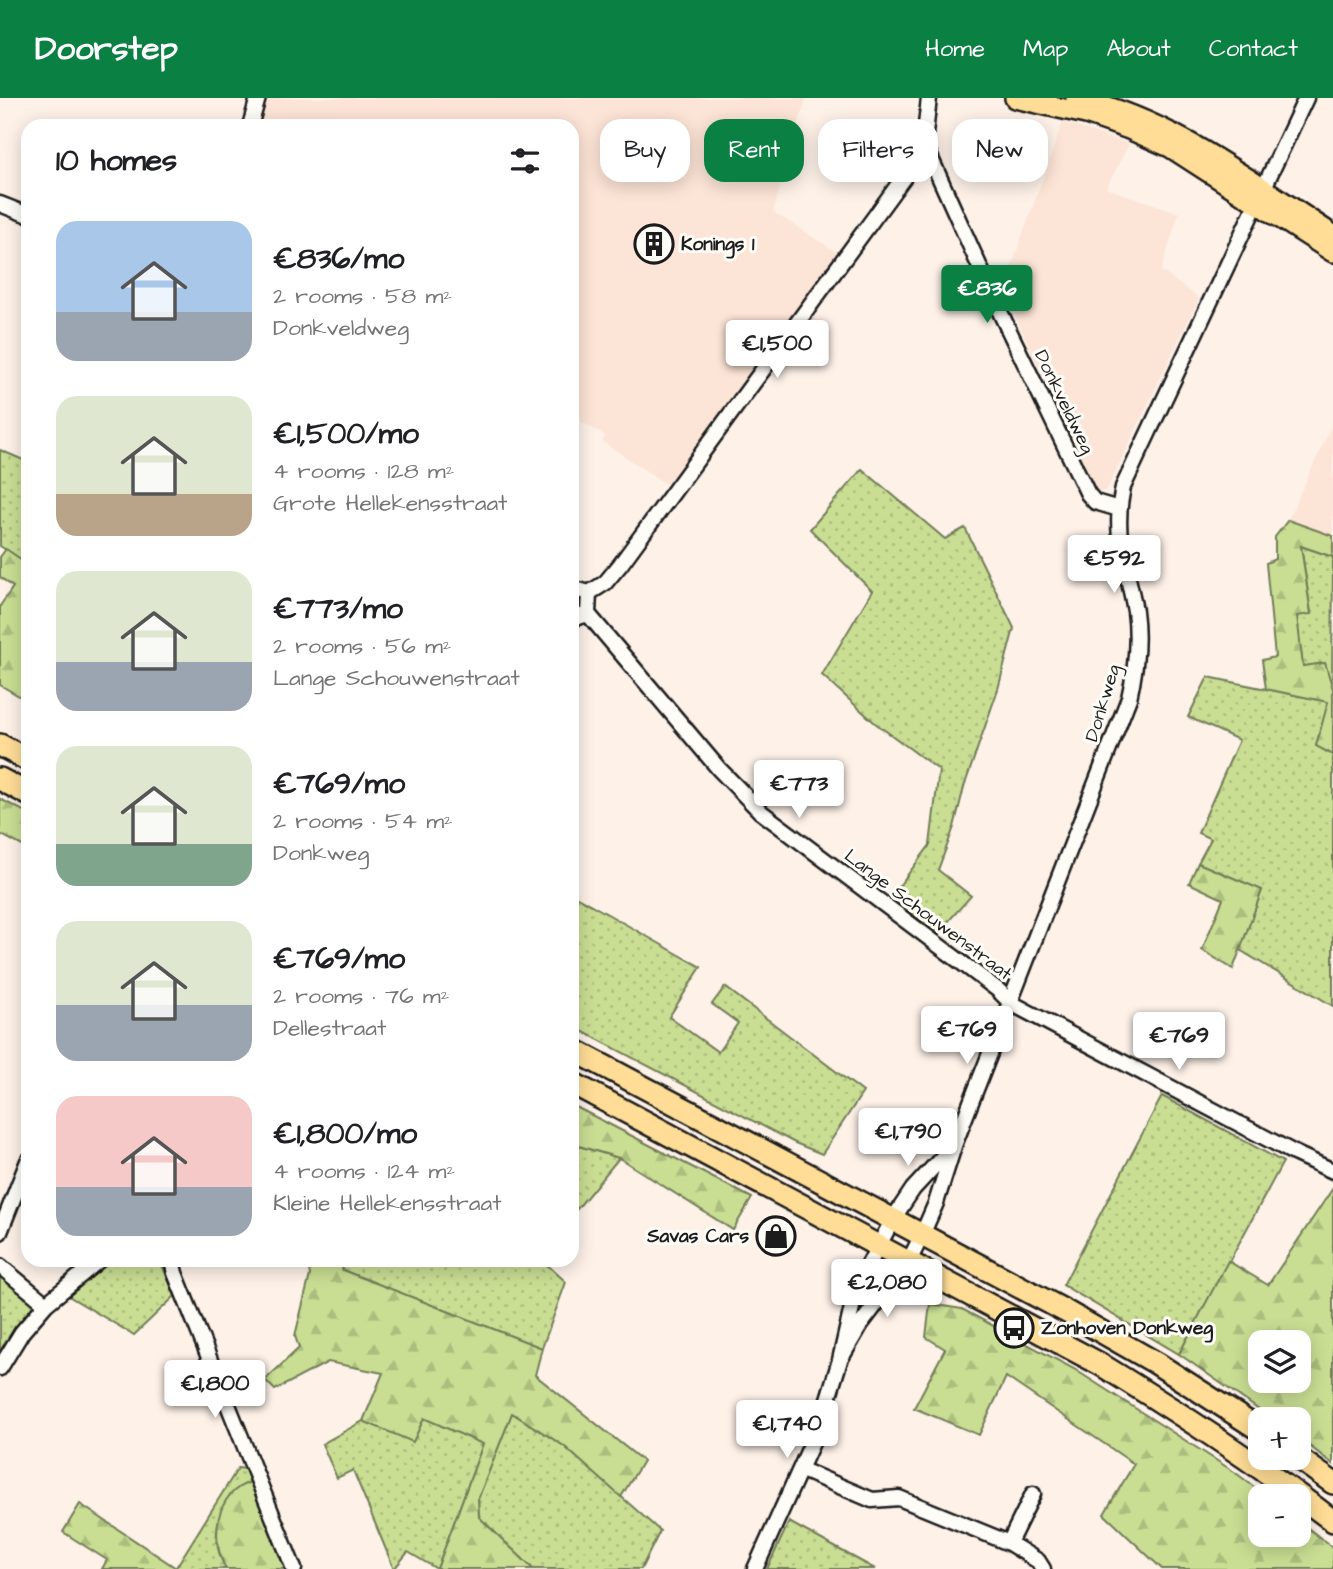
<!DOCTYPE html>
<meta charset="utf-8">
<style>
:root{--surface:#fff;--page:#f6f6f6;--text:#202124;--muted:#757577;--accent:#0b8043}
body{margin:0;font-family:"Architects Daughter",sans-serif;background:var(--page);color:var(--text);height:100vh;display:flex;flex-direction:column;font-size:26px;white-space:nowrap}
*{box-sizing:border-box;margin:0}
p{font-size:23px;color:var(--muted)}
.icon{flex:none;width:38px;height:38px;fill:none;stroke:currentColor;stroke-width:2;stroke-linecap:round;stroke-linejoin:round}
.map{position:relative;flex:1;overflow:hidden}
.drawer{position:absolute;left:21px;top:21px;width:558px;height:1148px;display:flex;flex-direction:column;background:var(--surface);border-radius:21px;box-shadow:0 4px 18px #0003}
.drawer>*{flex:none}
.hud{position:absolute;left:600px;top:21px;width:626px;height:63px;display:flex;gap:14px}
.tools{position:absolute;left:1248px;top:1232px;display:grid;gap:14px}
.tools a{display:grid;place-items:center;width:63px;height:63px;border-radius:14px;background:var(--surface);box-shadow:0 4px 18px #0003;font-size:35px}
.price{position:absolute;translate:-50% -60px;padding:0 16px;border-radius:7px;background:#fff;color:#222;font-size:23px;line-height:46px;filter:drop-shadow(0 2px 4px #0008)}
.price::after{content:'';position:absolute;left:50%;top:42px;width:21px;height:16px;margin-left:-10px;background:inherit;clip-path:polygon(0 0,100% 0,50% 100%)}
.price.current{background:var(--accent);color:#fff}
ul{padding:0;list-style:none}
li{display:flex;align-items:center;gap:21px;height:175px;padding:0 35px}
li span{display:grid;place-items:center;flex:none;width:196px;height:140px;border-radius:21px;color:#555}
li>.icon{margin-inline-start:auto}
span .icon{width:84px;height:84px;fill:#fffc;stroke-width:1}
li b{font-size:30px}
h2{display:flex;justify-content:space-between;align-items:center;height:84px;padding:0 35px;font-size:30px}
.pill{padding:0 24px;border-radius:21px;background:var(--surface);box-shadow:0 4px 18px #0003;font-size:24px;line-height:63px}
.pill.current{background:var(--accent);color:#fff}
header{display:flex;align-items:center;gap:42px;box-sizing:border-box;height:98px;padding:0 35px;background:var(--accent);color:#fff}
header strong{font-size:33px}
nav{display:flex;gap:38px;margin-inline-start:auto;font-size:24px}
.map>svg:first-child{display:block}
.built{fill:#fce4d6}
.grass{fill:url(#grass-dots);stroke:#727d58;stroke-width:2}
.forest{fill:url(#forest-firs);stroke:#727d58;stroke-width:2;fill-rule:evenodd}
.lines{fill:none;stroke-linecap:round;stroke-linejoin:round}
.minor-casing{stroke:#1c1c1c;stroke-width:19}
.major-casing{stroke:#1c1c1c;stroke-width:24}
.highway-casing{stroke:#1c1c1c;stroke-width:26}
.minor{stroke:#fdfcf7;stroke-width:14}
.major{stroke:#ffdd96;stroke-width:19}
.highway{stroke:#ffdd96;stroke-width:21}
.labels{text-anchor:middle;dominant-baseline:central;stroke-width:6;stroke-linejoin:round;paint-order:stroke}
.poi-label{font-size:19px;font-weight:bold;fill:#1c1c1c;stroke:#fdfcf7;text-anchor:start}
.street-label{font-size:19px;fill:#1c1c1c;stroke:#fdfcf7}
</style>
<header>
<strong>Doorstep</strong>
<nav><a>Home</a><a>Map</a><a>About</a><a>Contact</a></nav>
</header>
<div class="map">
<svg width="1333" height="1471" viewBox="0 0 1333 1471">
<defs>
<pattern id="grass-dots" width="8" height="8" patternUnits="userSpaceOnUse" patternTransform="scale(1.75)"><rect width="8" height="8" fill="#c9de93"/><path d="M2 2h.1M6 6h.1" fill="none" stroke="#acbe7e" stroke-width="1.8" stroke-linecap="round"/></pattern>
<pattern id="forest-firs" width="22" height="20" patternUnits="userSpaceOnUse" patternTransform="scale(1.75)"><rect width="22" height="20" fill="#c9de93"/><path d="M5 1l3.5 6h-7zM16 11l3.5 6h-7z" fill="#acbe7e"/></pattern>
</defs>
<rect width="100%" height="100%" fill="#fdf1e8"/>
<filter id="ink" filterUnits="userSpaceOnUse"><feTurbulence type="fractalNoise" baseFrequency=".0143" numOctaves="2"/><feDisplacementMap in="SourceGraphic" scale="14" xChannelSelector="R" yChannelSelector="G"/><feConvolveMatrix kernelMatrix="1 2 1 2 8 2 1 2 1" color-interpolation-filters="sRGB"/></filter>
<g filter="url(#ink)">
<path class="built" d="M264,0h542l-33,114 65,41 -169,233 -66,-44 3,-6 -34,-20v-290h-317z
M1063,24l66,22 -23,44 73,25 -18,58 38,27 -92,191 -6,3 -5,-3 -93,-199z
M1333,325v113l-45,-16z"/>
<path class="grass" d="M0,352l28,12v102l-28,-18z
M862,371l83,70 20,-11 49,100 -16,61 -34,98 -10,40 -16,43 33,26 -33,37 -48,-35 40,-53 9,-75 -64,-47 -53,-48 50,-84 -62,-62z
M1301,448l32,11 -1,133 -7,-27 -22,4 -7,-52 15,-2z
M1208,579l121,25 -13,43 17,10v251l-93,-56 22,-60 -64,-27 13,-24 -13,-6 41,-93 -51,-23z
M572,796l129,73 -32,50 49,35 20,-29 -26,-19 13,-17 138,105 -41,62 -27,-11 -223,-117z
M1162,998l121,66 -104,192 -116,-69z
M572,1046l47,14 -47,57z
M109,1162h51l15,36 -41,39 -67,-40z
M345,1162h197l24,22 -24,66 -200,-78z
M0,1174l33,28 1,5 -34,50z
M512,1315l52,33 96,85 -19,38h-108l-54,-52 -1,-18z
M424,1320l59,26 -46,125 -29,-17 -14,17 -41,-99 -16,8 -15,-34 41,-23 50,20z
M238,1370l8,1 5,13c-11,3 -14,9 -21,18 -17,22 -17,45 -4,69h-51z
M789,1424l86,47h-108z"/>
<path class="forest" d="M1288,422l45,16v21l-32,-11 10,68 -14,2 6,50 22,-3 8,26v66l-17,-9 12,-44 -62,-13 -4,-29 13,-3 -9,-94 9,-4v-22z
M6,451l22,15v137l-28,-16v-79l13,-19 -13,-10v-20z
M0,701l28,14v36l-28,-15z
M1198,765l64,27 -29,79 -31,-19 21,-51 -34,-16z
M572,1007l180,93 -19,32 -114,-72 -47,-14z
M1333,1090v276l-34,-26 -1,-19h-26l-93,-65 49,-93 40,24zM1260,1244h38v39h-38z
M307,1162h38l-3,10 200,78 -7,27 108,86 -22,36 -57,-51 -52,-33 -34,86 1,18 54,52h-96l46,-125 -59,-26 -11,24 -50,-21 20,-48 -55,-11 -53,28 -10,-10 34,-32 -4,-12 15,-61z
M930,1206l32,5 112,60 162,104 30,23h-6v39h38l1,-14 34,27v21h-171l-58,-55 30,-50 -128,-87 -27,58 -65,-27 31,-59 -19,-12z
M251,1384l35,87h-60c-16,-28 -12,-77 25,-87z
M80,1406l96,64 -1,1h-73l5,-9 -44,-28z"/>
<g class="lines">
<g class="minor-casing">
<path id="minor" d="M929,0l-4,36 3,18 72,160 88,182 7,8 24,7
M250,28l8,-28
M0,106l28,11
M572,490l17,5 -1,21 131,155 42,43 237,178 13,13 285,151 37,17
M589,495l16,-10 15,-18 289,-395 9,-12 10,-6
M572,521l16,-5
M0,1134l28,-71
M172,1162l3,13 119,296
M0,1168l46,38
M840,1262l21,-36 48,-63 13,-26 14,-32 19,-60 174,-445c7,-29 10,-57 6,-87 -8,-46 -23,-75 -12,-124l183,-389
M0,1270l22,-36 24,-28 53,-44
M802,1372l70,30 27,-2 110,45 29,18 5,8
M1009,1445l24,-49
M755,1471l65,-144 20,-65 15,-66 8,-19 30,-56 20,-30 39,-42"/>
</g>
<g class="major-casing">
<path id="major" d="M1015,0l71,16 43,15 41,18 163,105
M1076,0c97,22 175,84 257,137"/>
</g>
<g class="highway-casing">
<path id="highway" d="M0,647l28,15
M0,681l28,15
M572,951l493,262 91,52 104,67
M572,985l528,281c80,49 158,100 233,157
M1298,1360l35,25"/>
</g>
<use href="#minor" class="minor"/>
<use href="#major" class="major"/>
<use href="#highway" class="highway"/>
</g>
</g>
<defs>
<g id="building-ring" transform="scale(2.0125)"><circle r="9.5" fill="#fdfcf7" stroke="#1c1c1c" stroke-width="1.5"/><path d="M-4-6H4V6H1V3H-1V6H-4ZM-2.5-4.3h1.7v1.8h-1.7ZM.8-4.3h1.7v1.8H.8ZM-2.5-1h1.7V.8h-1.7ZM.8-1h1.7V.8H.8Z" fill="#1c1c1c"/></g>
<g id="shop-ring" transform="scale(2.0125)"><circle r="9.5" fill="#fdfcf7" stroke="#1c1c1c" stroke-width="1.5"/><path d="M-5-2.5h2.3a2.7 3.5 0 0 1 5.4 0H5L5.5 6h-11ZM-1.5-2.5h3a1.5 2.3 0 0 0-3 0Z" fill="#1c1c1c"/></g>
<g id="bus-ring" transform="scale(2.0125)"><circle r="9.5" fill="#fdfcf7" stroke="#1c1c1c" stroke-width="1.5"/><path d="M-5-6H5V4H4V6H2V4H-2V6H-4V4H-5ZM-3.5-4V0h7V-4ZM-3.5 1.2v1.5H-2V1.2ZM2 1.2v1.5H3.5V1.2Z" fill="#1c1c1c"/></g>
</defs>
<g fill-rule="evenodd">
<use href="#building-ring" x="654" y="146"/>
<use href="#shop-ring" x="776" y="1138"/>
<use href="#bus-ring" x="1014" y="1230"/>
</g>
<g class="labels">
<g class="poi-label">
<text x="681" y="146">Konings 1</text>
<text x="749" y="1138" text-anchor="end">Savas Cars</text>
<text x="1041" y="1230">Zonhoven Donkweg</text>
</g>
<g class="street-label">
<text transform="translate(1064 304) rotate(64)">Donkveldweg</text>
<text transform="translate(1103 605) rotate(-73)">Donkweg</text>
<text transform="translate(928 817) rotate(37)">Lange Schouwenstraat</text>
</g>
</g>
</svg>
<div class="tools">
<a><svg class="icon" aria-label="layers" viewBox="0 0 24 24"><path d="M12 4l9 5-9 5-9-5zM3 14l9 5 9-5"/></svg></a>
<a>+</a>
<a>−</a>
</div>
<b class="price current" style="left:987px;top:227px">€836</b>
<b class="price" style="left:777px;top:282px">€1,500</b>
<b class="price" style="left:1114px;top:497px">€592</b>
<b class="price" style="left:799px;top:722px">€773</b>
<b class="price" style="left:967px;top:968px">€769</b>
<b class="price" style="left:1179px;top:974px">€769</b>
<b class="price" style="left:908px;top:1070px">€1,790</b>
<b class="price" style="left:887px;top:1221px">€2,080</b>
<b class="price" style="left:215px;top:1322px">€1,800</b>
<b class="price" style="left:787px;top:1362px">€1,740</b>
<div class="hud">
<a class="pill">Buy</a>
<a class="pill current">Rent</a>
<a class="pill">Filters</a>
<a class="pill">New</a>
</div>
<section class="drawer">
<h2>10 homes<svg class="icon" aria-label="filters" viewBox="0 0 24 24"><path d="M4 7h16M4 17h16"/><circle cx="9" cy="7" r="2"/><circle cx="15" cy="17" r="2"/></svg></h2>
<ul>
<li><span style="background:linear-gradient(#a9c7e8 65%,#9aa5b1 0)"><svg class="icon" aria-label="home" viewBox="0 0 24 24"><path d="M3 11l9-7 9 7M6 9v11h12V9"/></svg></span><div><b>€836/mo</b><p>2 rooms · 58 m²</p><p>Donkveldweg</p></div></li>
<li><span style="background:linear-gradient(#dfe7d0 70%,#b9a48a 0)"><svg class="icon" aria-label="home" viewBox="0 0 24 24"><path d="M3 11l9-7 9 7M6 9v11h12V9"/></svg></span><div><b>€1,500/mo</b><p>4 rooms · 128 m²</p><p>Grote Hellekensstraat</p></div></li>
<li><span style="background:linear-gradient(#dfe7d0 65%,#9aa5b1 0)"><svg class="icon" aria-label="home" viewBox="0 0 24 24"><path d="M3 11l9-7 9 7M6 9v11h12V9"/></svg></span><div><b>€773/mo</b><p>2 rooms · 56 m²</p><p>Lange Schouwenstraat</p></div></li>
<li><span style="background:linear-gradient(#dfe7d0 70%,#7fa58c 0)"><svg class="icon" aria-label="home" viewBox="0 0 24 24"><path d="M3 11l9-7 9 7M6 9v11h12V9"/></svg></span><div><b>€769/mo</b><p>2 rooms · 54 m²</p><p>Donkweg</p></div></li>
<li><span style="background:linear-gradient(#dfe7d0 60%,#9aa5b1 0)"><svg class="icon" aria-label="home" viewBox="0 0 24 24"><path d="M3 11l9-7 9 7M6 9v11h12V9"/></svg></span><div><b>€769/mo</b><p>2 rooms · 76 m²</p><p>Dellestraat</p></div></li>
<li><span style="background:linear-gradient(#f6c9c9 65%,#9aa5b1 0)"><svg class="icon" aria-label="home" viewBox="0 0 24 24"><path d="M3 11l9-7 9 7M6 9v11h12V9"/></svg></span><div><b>€1,800/mo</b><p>4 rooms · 124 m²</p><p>Kleine Hellekensstraat</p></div></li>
</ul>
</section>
</div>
